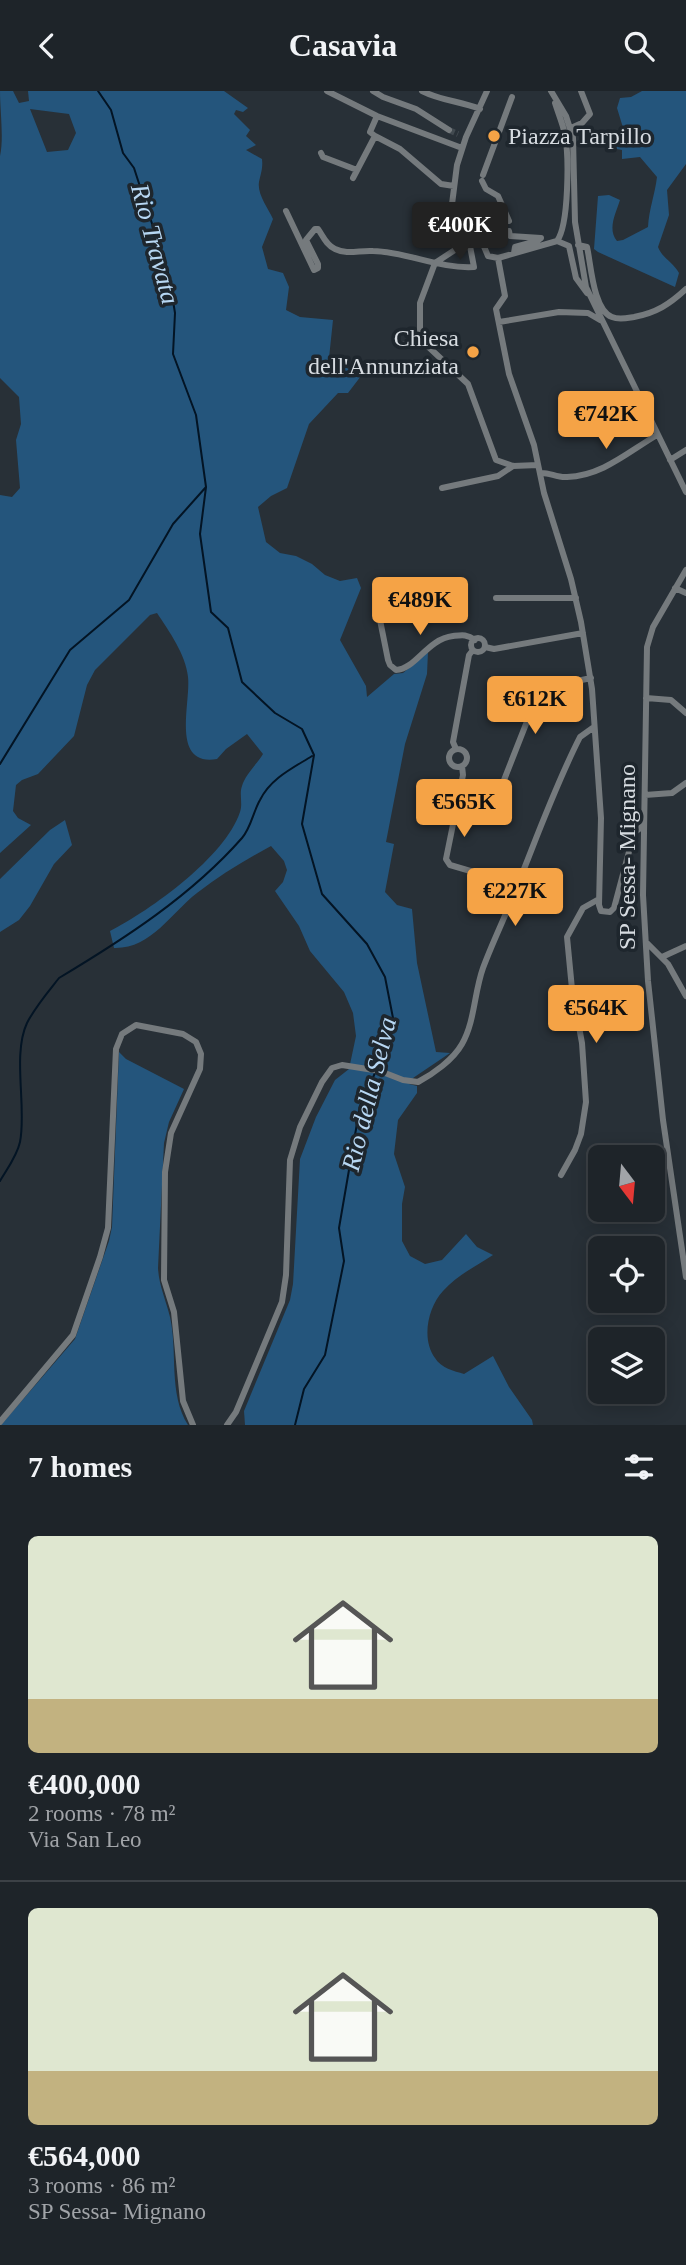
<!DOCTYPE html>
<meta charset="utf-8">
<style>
:root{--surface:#1e2429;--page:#262c31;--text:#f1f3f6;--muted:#a1a4a8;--line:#3c4146;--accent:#f5a346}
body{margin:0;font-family:Georgia,serif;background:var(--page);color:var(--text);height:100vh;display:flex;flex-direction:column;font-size:26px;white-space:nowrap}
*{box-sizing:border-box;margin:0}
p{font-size:23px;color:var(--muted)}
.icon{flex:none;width:38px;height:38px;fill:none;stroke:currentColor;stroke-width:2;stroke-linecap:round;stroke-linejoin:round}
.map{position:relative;height:1334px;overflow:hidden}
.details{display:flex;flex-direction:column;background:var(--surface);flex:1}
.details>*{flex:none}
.needle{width:46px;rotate:164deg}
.controls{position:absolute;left:588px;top:1054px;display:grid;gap:14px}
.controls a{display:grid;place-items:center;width:77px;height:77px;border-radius:10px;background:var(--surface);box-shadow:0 4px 18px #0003,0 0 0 2px var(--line);font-size:35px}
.price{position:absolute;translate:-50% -60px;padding:0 16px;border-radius:7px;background:var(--accent);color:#111;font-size:23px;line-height:46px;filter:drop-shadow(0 2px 4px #0008)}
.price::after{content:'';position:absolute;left:50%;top:42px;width:21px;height:16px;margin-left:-10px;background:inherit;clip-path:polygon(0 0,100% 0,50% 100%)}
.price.current{background:#222;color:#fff}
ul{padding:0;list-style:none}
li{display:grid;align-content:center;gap:14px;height:371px;padding:0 28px}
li+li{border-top:2px solid var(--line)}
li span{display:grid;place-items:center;height:217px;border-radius:10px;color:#555}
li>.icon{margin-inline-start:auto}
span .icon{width:126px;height:126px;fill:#fffc;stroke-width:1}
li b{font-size:30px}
h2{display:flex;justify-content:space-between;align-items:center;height:84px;padding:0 28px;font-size:30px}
header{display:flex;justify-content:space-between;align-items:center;height:91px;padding:0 28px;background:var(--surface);font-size:32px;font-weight:700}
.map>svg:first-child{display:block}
.green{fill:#24557c;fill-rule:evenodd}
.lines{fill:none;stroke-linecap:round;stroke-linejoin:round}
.stream{stroke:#031424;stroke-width:2}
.minor-tunnel{stroke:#424a50;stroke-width:6;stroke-dasharray:6 3;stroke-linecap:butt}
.minor{stroke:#757a7d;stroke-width:6}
.poi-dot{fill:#f5a346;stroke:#1e262d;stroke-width:2.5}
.labels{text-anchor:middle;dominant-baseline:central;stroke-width:7;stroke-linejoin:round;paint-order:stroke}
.poi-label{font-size:24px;fill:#d6dbe0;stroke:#1e262d;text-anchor:start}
.street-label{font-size:24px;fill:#d6dbe0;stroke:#1e262d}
.water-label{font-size:26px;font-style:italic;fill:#b7d7f3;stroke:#1e262d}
</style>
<header><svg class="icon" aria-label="back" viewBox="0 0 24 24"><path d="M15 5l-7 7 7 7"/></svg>Casavia<svg class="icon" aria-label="search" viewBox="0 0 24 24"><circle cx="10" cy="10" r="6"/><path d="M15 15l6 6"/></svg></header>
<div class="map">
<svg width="686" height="1334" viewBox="0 0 686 1334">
<rect width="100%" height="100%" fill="#283037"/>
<path class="green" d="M0,0h13l6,12 10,-2 -1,-10h196l24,17 -5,4 -7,-2 -2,4 16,16 -4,6 10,9 -10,5 16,9c1,9 -1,14 -3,23 -2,12 9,26 14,37l-11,28 6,22 15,4 6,14 -3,23 14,7 33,3 -4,38 32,18 -13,17h-10l-29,31 -22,64 -16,8 -13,11 8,35 14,11 16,3 16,8 13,11 15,6 17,-3 4,10 -21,52 26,46 1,11 27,-23 9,-1 25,-21 -1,22 -22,70 -19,98 8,2 -9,48 12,13 15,4 5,54 19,89 14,1 -37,25 -4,6 8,2v7l-19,27 -4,34 11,33 -3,17v37l8,15 15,8 17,-4 24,-26 11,13 16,8c-17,11 -37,21 -50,36 -15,16 -22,48 -8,67 6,10 19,13 29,16l29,-18 16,31 23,33 1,5h-288l-1,-14 46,-111 3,-16 7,-125 16,-42 19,-37 14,-11 7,-33 -3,-23 -9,-21 -34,-41 -11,-25 -24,-35 8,-9 4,-12 -3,-9 -13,-15c-26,14 -51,29 -74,47 -26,20 -46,56 -83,55l-4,-17c41,-21 115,-74 130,-119 3,-8 -1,-18 2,-26 3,-11 15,-22 21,-32l-16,-20 -21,15 -9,10c-47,8 -26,-56 -29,-82 -2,-22 -19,-46 -31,-64l-7,2 -55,55 -8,15 -13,51 -36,38 -16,6 -6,5 -3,26 5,7 13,7 -31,28v-358l12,2 8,-9 -4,-48 5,-16 -2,-27 -19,-19v-222c4,-17 0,-46 0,-65zM30,18l39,5 7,19 -8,17 -21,2z
M642,0h44v73l-19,26 2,25 -11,32c4,11 15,15 21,26l-4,14 -77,-35 -4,-3 4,-53 11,-1 11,5c-4,13 -13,29 -3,41l6,-1 25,-13c1,-18 7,-33 9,-50l-17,-20 -18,2v-9l-16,-3 9,-10 9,-6 -7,-23 3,-10 11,-1z
M65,729l7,25 -18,19 -24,42 -11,14 -19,12v-53l50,-49z
M119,961l7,7 58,30 -15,33 -5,21 -6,125c1,18 8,32 12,49 8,35 -2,76 18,108h-187l74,-86 34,-98 3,-14z"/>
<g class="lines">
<path class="stream" d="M98,0l13,19 12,43 11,15 35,108 6,37 -2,41 23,61 10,72 -6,47 11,78 17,16 14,54 33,31 27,16 12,26 -12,69 20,70 45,50 18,33 8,41 -8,33 -8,17
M0,673l70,-114 59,-50 44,-76 33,-37
M0,1090c7,-12 17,-25 20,-39 7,-34 -8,-87 7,-119 8,-16 21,-31 32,-45 65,-39 132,-82 183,-140 9,-10 11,-26 18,-38 11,-22 33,-32 52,-44
M295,1334l9,-36 21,-34 19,-94 -5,-33 21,-122 15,-33"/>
<path class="minor-tunnel" d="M449,39l9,4"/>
<path class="minor" d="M327,0l50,25 85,32
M373,0l10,6 33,12 33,21
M422,0c20,10 38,10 58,18
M551,0l15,25 7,22 2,84 11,65 100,205
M555,12c3,10 8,21 10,32 4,21 4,90 -8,106
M571,37l11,-5 8,-9 -9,-23
M375,45l25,13 41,35 13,2
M321,62l2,4 34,13
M483,84l29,-78
M353,87l22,-42 -5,-4 7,-16
M482,90l4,8 12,7 11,25
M286,120l28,59 4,-2v-4l-12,-24 9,-11h3c5,7 8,16 17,20 12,6 25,1 38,2 35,1 66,18 101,16l-10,-52
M451,121l6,-47 9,-28 21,-46
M433,128l-13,-2v-8l5,-3c48,13 43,3 63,50l10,2 7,38 -9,13 13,65 25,71 10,48 27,86 10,43 11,67 9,129 -2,87 2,6 9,1 4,-4 20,-75 10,-8
M509,140l1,5 31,2 -4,3 -22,6 -1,6
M470,149l-35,23 -15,40v36l48,45 28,76 17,6 25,-1
M557,150l12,5 7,32 11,15
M578,154l9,2c4,17 6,63 25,70 7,3 15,1 22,0 22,-4 36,-13 52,-28
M498,167l59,-17
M499,231l60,-10 29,1 12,7
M402,254l18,-6
M670,369l16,-10
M540,382c9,-1 17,5 27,4 35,-1 61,-25 90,-42
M442,397l56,-12 15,-10
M686,479l-33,57 -6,20 -4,248 5,86 15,139 23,157
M675,497l11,5
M496,507h80
M379,524l9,45 2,5 6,5c20,-1 31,-31 57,-34 9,-1 14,-2 22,4
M471 554a7 7 0 1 1 14 0a7 7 0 1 1-14 0Z
M485,556l9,2 89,-16
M515,590l28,5 3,3
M646,607l25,2 15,13
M456,658l-3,-7 16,-87 4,-5
M449 667a9 9 0 1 1 18 0a9 9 0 1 1-18 0Z
M462,675l1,9 -17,84 4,6 68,20
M645,704l27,-2 14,-10
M493,717l44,-112 12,-9 42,-9
M646,851l22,22 18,32
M662,866l24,-11
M561,1084l14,-25 6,-16 5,-32 -4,-59 -10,-54 -5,-52 16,-29 16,-9
M0,1331l73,-87 27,-78 8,-29 8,-179 6,-15 14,-9 47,9 13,8 5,12 -1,15 -29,64 -6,39 -1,108 10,32 9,89 10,24
M227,1334l9,-13 46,-110 4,-27 4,-115 10,-33 22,-45 10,-14 10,-3 38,6 23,9 15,2c15,-8 35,-22 44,-38 13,-23 12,-51 21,-76 10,-27 23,-53 33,-79 21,-52 39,-103 64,-152l14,-10"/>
</g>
<g class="poi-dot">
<circle cx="494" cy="45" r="7"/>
<circle cx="473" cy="261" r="7"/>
</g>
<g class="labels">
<g class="poi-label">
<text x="508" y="45">Piazza Tarpillo</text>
<text x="459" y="247" text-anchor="end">Chiesa<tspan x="459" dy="28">dell'Annunziata</tspan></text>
</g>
<g class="street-label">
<text transform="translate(627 766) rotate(-90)">SP Sessa- Mignano</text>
</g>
<g class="water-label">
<text transform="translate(155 153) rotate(75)">Rio Travata</text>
<text transform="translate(369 1003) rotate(-76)">Rio della Selva</text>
</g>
</g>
</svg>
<div class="controls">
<a><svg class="needle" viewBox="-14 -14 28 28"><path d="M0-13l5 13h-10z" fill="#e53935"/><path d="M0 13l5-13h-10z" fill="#a1a4a8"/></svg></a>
<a><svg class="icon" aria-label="locate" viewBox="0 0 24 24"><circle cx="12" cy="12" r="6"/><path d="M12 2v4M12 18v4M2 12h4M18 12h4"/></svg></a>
<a><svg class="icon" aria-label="layers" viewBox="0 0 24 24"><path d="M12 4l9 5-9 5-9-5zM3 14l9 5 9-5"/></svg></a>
</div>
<b class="price current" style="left:460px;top:171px">€400K</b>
<b class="price" style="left:606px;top:360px">€742K</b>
<b class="price" style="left:420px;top:546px">€489K</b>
<b class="price" style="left:535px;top:645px">€612K</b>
<b class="price" style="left:464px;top:748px">€565K</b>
<b class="price" style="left:515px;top:837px">€227K</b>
<b class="price" style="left:596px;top:954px">€564K</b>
</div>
<section class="details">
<h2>7 homes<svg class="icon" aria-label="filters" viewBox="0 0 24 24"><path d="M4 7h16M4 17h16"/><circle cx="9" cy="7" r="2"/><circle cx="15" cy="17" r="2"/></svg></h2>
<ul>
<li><span style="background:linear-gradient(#dfe7d0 75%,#c2b280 0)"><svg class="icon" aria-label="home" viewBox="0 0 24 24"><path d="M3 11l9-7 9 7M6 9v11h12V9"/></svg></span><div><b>€400,000</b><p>2 rooms · 78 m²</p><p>Via San Leo</p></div></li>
<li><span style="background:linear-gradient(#dfe7d0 75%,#c2b280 0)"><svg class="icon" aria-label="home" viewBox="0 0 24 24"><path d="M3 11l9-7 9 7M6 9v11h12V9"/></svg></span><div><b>€564,000</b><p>3 rooms · 86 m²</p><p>SP Sessa- Mignano</p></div></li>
</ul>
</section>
